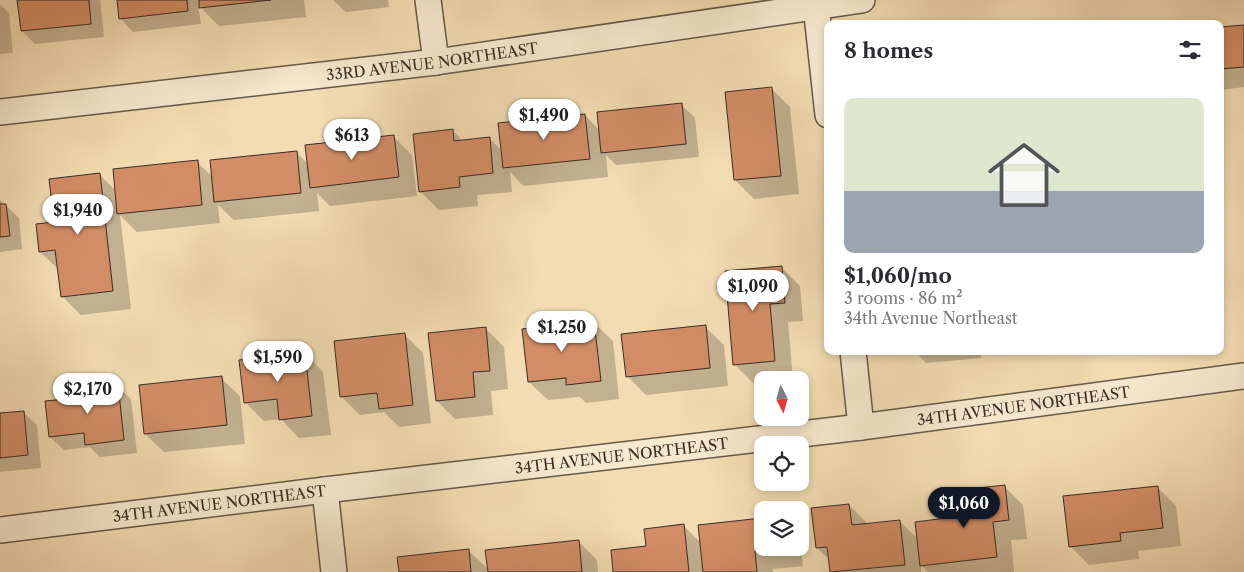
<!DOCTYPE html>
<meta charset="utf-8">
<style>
:root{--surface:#fff;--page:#f7f7f7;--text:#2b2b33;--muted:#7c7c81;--line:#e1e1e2;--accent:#111827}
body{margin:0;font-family:"Libre Caslon Text",serif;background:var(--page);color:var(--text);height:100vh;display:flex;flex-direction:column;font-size:19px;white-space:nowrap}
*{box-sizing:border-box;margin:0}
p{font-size:16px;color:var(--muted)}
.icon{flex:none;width:28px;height:28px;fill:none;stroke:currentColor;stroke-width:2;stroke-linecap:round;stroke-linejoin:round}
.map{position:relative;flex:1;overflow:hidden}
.drawer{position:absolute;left:824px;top:20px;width:400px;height:335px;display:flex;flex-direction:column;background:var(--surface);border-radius:10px;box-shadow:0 2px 8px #0003}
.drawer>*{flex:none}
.needle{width:32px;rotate:174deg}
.controls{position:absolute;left:754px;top:371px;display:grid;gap:10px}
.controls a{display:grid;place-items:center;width:55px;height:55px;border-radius:10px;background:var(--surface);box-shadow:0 2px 8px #0003;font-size:25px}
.price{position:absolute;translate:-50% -42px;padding:0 11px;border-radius:18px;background:#fff;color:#222;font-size:16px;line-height:32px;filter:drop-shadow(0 1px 2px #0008)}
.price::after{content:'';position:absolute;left:50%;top:30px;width:15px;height:11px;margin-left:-8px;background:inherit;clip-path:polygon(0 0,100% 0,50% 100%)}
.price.current{background:var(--accent);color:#fff}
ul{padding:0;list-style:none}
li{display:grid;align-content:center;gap:10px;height:265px;padding:0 20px}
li+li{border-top:1px solid var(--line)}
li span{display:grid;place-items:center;height:155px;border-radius:10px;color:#555}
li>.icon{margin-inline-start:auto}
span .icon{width:90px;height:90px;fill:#fffc;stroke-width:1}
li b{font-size:21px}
h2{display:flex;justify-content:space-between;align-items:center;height:60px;padding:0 20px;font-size:21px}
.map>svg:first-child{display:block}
.shadow{fill:#0003}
.building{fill:#d28d66;stroke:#372d24}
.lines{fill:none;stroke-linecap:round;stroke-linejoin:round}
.minor-casing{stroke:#665948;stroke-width:28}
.minor{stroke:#f7e8ce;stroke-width:25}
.labels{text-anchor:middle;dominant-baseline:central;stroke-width:4;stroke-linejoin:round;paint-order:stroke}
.street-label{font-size:15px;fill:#372d24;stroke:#f7e8ce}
</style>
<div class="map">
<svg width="1244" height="572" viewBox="0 0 1244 572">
<rect width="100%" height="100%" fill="#f3dcb3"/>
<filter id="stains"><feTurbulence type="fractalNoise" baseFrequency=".004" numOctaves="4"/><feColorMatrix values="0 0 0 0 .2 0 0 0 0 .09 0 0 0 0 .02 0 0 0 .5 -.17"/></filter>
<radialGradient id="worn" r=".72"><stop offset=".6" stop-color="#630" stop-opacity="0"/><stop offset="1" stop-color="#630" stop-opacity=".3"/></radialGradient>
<path class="shadow" d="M19,0h81l4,37 -69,7 -13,-13z
M118,0h186l2,17 -87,9 -21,-21 3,19 -68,8 -13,-14z
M333,0h55l1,7 -43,5z
M0,4l9,9 4,40 -13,1z
M1244,26v61l-24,3v-62z
M772,89l18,18 9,87 -45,5 -19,-19z
M681,104l14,14 4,39 -83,8 -10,-10 2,22 -85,9 -13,-14 2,20 -35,3 1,11 -39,4 -19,-19 33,-60 10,10 26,-3 14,14 82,-37 15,16z
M393,136l19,19 5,41 -87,10 -13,-13 2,18 -85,9 -16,-15 2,18 -83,9 -17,-17 11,94 -50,6 -19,-19 -3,-26 -19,-18 15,-28 44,-50 17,17 81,-29 16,15 83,-25 12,12z
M0,200l19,18 3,31 -22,3z
M781,267l19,19 3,35 -15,1 5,57 -31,1v2l-9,1 -19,-19z
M594,323l19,18 6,58 -33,4 -6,-6 -32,3 -19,-18z
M705,327l19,18 4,41 -82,9 -19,-19z
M485,328l19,19 4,42 -17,2 2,24 -38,4 -18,-18z
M404,334l19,19 8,70 -32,4 -15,-15 -24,3 -19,-19z
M915,351h65l1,7 -55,5z
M305,353l18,19 8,63 -32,3 -18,-19 -17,2 -19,-19z
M221,378l19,18 5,48 -81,8 -19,-18z
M117,386l14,13 6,54 -37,4 -10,-10 -26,3 -14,-13 29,-38z
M23,412l14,13 4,43 -41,4v-58z
M1004,486l19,19 4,34 -16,1 3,32h-86l-7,-7v7h-90l-1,-12 -13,-12 32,-43 19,19 31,-3 20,19 44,-23z
M1157,487l19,19 5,40 -43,5 1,8 -50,6 -18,-18z
M762,519v29h38v-9l3,27 -30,3v3h-159l33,-25 36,-22 18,18 -2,-17z
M578,541l19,19 1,12h-198l68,-22 21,20z"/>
<path class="building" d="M17,0h72l2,24 -70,7z
M117,0h70l1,11 -69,8z
M199,0h72l-72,8z
M1244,25v42l-24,2v-42z
M772,87l9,89 -47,4 -9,-88z
M682,103l4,41 -85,9 -4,-41z
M585,114l5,45 -87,9 -5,-45z
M453,129l1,12 36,-4 3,36 -34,4 1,10 -41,5 -6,-58z
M394,135l5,42 -89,11 -5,-43z
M297,151l4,42 -87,9 -4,-42z
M198,160l4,45 -85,9 -4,-45z
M100,173l13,118 -52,6 -6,-47 -16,2 -3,-28 18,-2 -5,-43z
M0,204h6l4,32 -10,1z
M782,266l3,37 -15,1 5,57 -42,4 -8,-94z
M594,321l7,60 -35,4v-7l-38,4 -6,-53z
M706,325l4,43 -84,9 -5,-43z
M486,327l4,44 -17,1 2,25 -39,4 -8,-68z
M405,333l8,72 -34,4 -2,-16 -37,4 -6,-56z
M305,352l7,64 -33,4 -2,-21 -33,4 -5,-43z
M222,376l5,49 -83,9 -5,-49z
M118,384l6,56 -39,5 -1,-12 -35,4 -4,-36 32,-3 -1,-9z
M24,411l4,44 -28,3v-45z
M1005,485l4,35 -16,2 4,35 -77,9 -5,-44 47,-6 -3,-26z
M1158,486l5,42 -43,5 1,8 -52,6 -6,-51z
M849,504l3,21 48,-5 5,45 -75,7 -3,-25 -11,1 -5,-40z
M762,518v30h22l-29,3 2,21h-54l-5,-47z
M684,524l5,48h-76l-2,-22 35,-4 -2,-17z
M579,540l3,32h-94l-3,-22z
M469,549l2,23h-72l-2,-15z"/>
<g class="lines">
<g class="minor-casing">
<g id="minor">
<path d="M428,0l8,62"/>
<path d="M816,6l12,109"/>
<path id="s1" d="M0,112l436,-50 426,-62"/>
<path d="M853,351l8,76"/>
<path d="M325,490l9,82"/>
<path id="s2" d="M0,530l325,-40 536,-63 383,-51"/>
</g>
</g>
<use href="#minor" class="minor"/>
</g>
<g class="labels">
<g class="street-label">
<text stroke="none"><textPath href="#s1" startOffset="435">33RD AVENUE NORTHEAST</textPath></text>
<text stroke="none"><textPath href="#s2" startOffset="1031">34TH AVENUE NORTHEAST</textPath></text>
<text stroke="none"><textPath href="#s2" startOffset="626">34TH AVENUE NORTHEAST</textPath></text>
<text stroke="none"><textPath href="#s2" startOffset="221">34TH AVENUE NORTHEAST</textPath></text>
</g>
</g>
<rect width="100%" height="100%" filter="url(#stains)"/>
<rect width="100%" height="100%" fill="url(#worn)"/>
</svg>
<div class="controls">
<a><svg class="needle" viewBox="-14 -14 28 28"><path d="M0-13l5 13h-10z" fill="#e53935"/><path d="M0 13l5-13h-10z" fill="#7c7c81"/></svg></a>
<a><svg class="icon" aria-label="locate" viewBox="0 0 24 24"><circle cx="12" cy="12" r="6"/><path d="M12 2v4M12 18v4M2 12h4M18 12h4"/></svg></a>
<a><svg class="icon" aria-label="layers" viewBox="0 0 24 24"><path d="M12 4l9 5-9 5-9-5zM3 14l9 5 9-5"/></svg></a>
</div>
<b class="price" style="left:544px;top:141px">$1,490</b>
<b class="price" style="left:352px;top:161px">$613</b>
<b class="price" style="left:78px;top:236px">$1,940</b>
<b class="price" style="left:753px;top:312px">$1,090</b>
<b class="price" style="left:562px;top:353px">$1,250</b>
<b class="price" style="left:278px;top:383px">$1,590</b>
<b class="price" style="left:88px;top:415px">$2,170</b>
<b class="price current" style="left:964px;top:529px">$1,060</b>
<section class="drawer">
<h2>8 homes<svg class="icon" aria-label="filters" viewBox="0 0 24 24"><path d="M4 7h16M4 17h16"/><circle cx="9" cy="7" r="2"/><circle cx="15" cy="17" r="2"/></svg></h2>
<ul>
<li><span style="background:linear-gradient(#dfe7d0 60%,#9aa5b1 0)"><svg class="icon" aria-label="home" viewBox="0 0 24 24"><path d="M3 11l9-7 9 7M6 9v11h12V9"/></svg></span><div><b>$1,060/mo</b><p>3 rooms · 86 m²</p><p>34th Avenue Northeast</p></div></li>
</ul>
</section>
</div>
